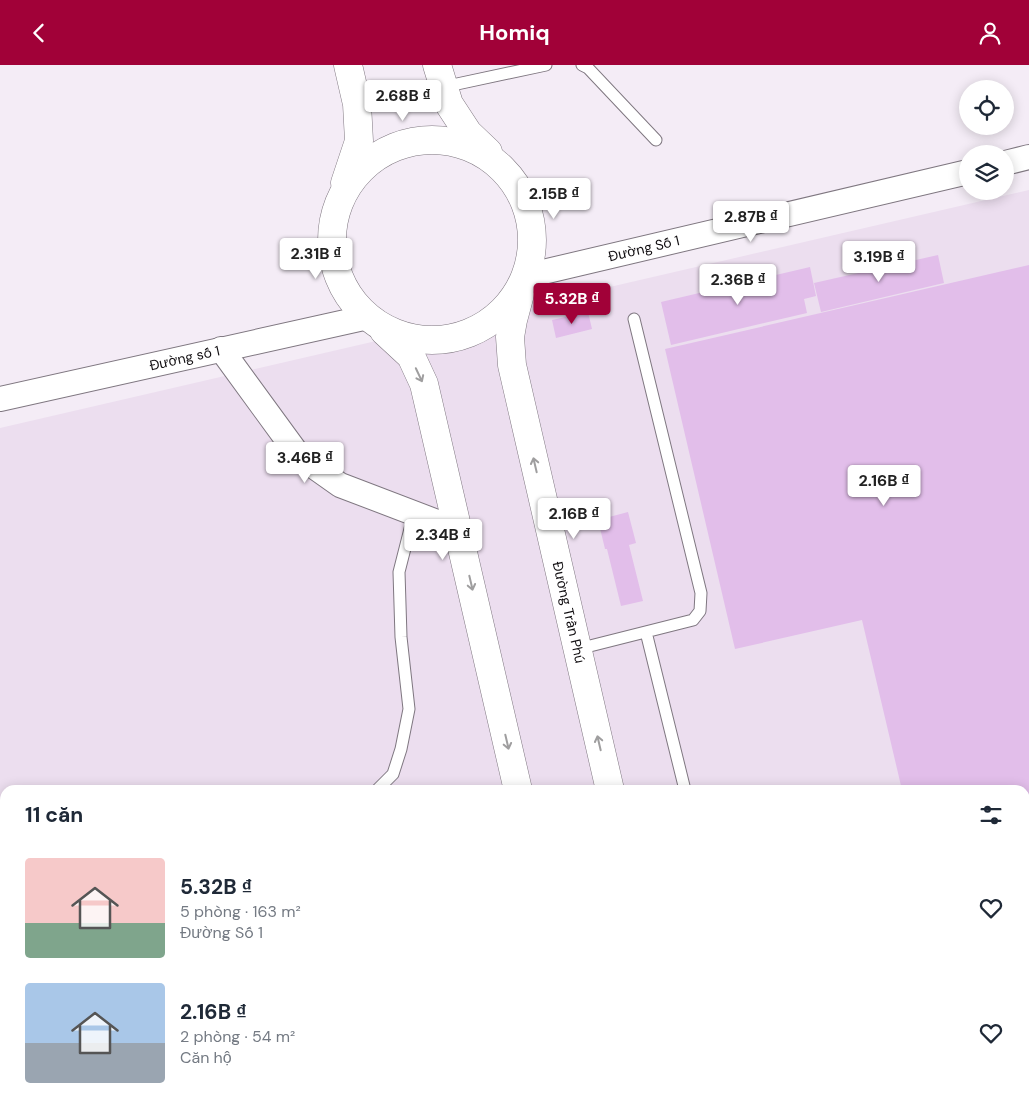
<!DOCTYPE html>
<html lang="vi">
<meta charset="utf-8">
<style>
:root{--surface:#fff;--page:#f6f6f7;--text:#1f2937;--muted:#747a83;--accent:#a10138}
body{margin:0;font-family:"DM Sans",sans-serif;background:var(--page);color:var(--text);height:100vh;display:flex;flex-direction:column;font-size:19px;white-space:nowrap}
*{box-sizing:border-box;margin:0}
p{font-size:16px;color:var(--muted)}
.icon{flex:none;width:28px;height:28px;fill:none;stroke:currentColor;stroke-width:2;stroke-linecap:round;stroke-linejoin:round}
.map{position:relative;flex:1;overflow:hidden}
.side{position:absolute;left:0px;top:720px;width:1030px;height:320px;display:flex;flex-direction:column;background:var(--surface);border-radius:15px 15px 0 0;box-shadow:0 2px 12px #0003}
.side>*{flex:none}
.fabs{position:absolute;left:959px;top:15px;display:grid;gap:10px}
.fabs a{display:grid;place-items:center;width:55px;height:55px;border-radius:50%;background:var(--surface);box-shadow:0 2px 12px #0003;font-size:25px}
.price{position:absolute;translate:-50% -42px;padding:0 11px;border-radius:5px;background:#fff;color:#222;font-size:16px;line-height:32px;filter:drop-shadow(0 1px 2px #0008)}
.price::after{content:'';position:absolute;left:50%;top:30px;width:15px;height:11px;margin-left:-8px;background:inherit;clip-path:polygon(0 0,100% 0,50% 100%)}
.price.current{background:var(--accent);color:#fff}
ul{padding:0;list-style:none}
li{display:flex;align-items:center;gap:15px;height:125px;padding:0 25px}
li span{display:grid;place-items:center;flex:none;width:140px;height:100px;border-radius:5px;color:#555}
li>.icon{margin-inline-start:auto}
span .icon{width:60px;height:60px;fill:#fffc;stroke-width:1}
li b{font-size:21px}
h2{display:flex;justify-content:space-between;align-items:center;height:60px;padding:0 25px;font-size:21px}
header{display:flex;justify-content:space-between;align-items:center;height:65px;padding:0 25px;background:var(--accent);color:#fff;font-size:22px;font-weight:700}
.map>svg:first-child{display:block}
.built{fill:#ecdeef;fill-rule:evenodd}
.building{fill:#e2beea}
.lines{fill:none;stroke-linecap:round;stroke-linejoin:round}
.service-casing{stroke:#7f7780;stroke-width:13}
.minor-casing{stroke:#7f7780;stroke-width:26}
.secondary-casing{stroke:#7f7780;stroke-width:29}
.service{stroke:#fff;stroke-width:11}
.minor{stroke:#fff;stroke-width:24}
.secondary{stroke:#fff;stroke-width:28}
.oneway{stroke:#9f9e9f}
.labels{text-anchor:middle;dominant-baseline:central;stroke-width:4.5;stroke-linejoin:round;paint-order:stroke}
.street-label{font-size:14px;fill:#100d10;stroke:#f4ecf6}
</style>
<header><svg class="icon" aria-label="back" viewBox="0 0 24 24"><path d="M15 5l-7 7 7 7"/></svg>Homiq<svg class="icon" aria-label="person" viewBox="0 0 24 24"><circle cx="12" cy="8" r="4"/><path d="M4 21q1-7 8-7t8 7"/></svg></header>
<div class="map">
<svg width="1029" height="1040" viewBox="0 0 1029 1040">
<rect width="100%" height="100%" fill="#f4ecf6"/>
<path class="built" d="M1029,125v915h-1029v-677zM5,725h1020v310h-1020z"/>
<path class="building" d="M938,190l6,28 -123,29 -7,-29z
M1029,200v654l-4,1v-130h-123l-40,-170 -127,29 -70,-300z
M810,202l6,29 -12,3 3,14 -136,32 -10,-43z
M588,247l4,17 -36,9 -4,-18z
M628,447l8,31 -7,2 14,56 -22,5 -14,-57h-2l-7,-29z
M1029,1019v17l-18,4h-12l-1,-5h27v-15z
M722,1035h110v1l-19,4h-90z"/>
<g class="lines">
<g class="service-casing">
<path id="service" d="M582,0l6,3 68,72
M443,22l103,-22
M646,567l39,158
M578,584l115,-29 7,-9 1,-18 -67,-274
M377,725l16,-16 8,-25 8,-40 -8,-72 -2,-65 15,-59
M1025,884l4,-1"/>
</g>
<g class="minor-casing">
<g id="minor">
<path d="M1005,98l24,-6"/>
<path id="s1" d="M526,211l442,-104"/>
<path d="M221,284l78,107 41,29 118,45"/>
<path id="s2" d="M0,334l368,-82"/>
</g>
</g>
<g class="secondary-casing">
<g id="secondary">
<path d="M437,0l12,39 19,29 20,19"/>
<circle cx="432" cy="175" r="100"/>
<path d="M345,118l14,-42 -2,-37 -9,-39"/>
<path id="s3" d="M520,229l-7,26 -3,17 2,28 98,425"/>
<path d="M384,266l27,25 13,28 94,406"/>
<path d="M590,1035l2,5"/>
<path d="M682,1035l1,5"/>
</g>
</g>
<use href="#service" class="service"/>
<use href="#minor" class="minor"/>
<use href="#secondary" class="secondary"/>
</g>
<defs><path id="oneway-shaft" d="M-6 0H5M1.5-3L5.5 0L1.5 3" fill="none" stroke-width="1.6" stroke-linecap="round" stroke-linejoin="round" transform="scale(1.25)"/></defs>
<g class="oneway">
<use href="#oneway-shaft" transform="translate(419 310) rotate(65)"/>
<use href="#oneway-shaft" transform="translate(535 400) rotate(-103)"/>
<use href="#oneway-shaft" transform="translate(471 518) rotate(77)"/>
<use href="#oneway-shaft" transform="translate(507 677) rotate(77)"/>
<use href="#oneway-shaft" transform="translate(599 678) rotate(-103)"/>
</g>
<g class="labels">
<g class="street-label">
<text stroke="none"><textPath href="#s1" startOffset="121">Đường Số 1</textPath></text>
<text stroke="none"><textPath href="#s2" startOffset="189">Đường số 1</textPath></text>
<text stroke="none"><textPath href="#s3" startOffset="326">Đường Trần Phú</textPath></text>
</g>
</g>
</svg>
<div class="fabs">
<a><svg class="icon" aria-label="locate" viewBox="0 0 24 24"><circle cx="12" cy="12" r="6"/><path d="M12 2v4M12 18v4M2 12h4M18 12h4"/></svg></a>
<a><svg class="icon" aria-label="layers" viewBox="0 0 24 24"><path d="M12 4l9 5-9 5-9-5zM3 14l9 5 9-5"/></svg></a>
</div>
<b class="price" style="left:403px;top:57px">2.68B ₫</b>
<b class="price" style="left:554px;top:155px">2.15B ₫</b>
<b class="price" style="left:751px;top:178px">2.87B ₫</b>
<b class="price" style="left:316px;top:215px">2.31B ₫</b>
<b class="price" style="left:879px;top:218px">3.19B ₫</b>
<b class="price" style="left:738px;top:241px">2.36B ₫</b>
<b class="price current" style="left:572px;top:260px">5.32B ₫</b>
<b class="price" style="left:305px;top:419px">3.46B ₫</b>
<b class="price" style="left:884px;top:442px">2.16B ₫</b>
<b class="price" style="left:574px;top:475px">2.16B ₫</b>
<b class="price" style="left:443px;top:496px">2.34B ₫</b>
<section class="side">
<h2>11 căn<svg class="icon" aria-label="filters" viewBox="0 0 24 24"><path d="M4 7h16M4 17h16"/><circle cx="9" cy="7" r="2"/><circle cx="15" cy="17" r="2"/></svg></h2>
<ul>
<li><span style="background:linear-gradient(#f6c9c9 65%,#7fa58c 0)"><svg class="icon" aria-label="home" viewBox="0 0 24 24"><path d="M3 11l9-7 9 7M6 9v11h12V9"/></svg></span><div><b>5.32B ₫</b><p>5 phòng · 163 m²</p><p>Đường Số 1</p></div><svg class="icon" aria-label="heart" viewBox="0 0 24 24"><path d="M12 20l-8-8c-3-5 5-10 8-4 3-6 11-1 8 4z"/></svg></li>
<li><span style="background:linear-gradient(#a9c7e8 60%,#9aa5b1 0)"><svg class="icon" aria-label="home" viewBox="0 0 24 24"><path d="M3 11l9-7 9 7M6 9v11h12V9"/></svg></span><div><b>2.16B ₫</b><p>2 phòng · 54 m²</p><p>Căn hộ</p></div><svg class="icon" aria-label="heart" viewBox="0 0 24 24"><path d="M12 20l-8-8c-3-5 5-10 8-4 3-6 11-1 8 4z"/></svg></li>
</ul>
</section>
</div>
